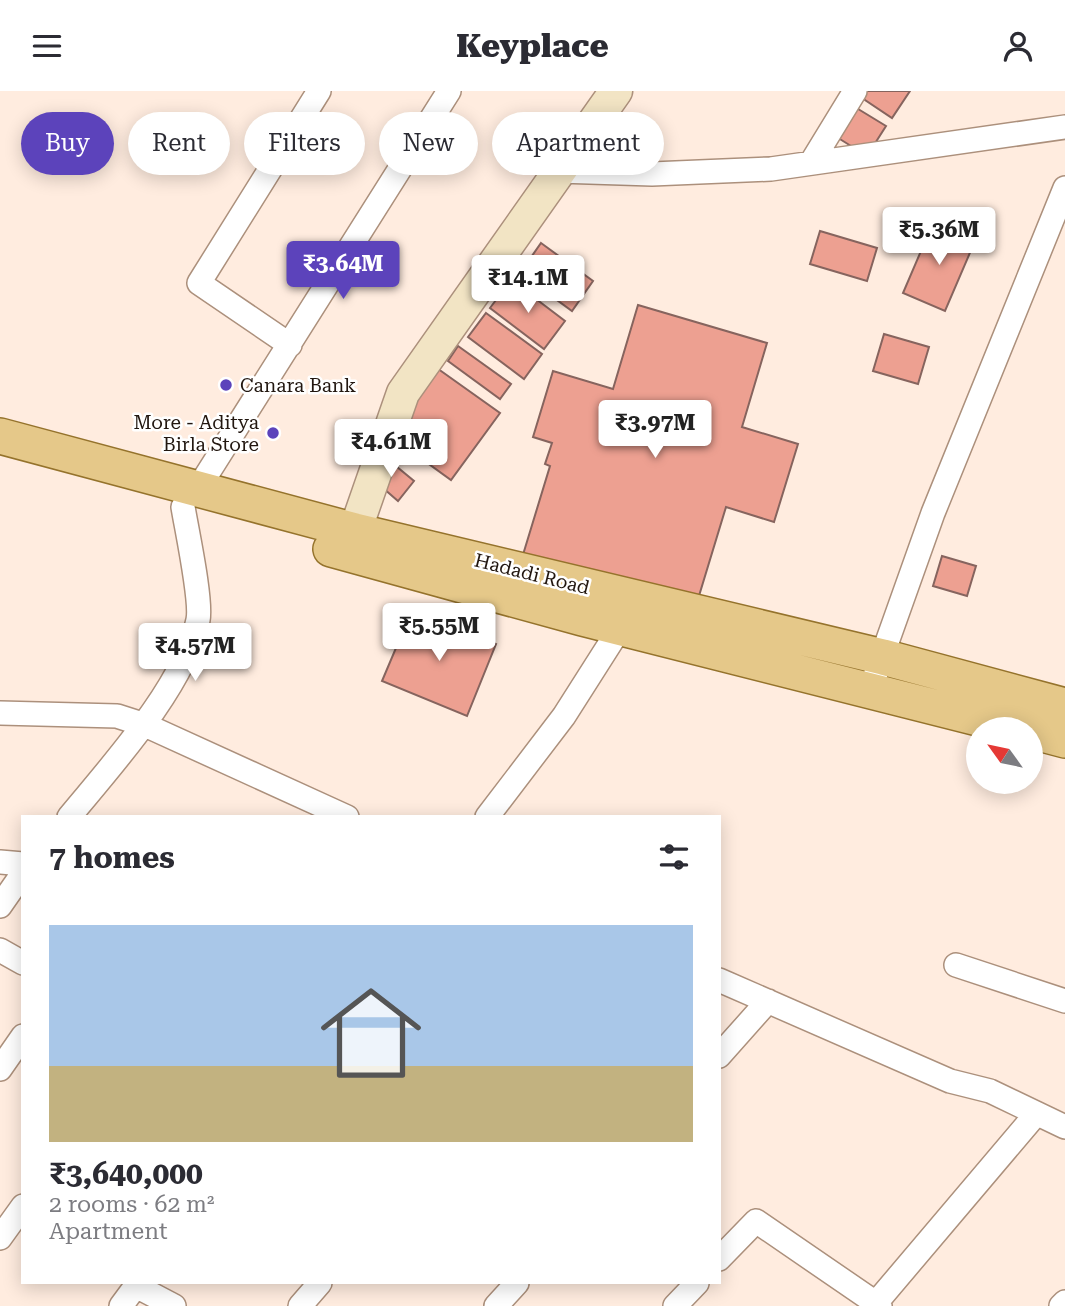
<!DOCTYPE html>
<meta charset="utf-8">
<style>
:root{--surface:#fff;--page:#f7f7f7;--text:#2b2b33;--muted:#7c7c81;--line:#e1e1e2;--accent:#5c43bb}
body{margin:0;font-family:"Roboto Serif",serif;background:var(--page);color:var(--text);height:100vh;display:flex;flex-direction:column;font-size:26px;white-space:nowrap}
*{box-sizing:border-box;margin:0}
p{font-size:23px;color:var(--muted)}
.icon{flex:none;width:38px;height:38px;fill:none;stroke:currentColor;stroke-width:2;stroke-linecap:round;stroke-linejoin:round}
.map{position:relative;flex:1;overflow:hidden}
.sheet{position:absolute;left:21px;top:724px;width:700px;height:469px;display:flex;flex-direction:column;background:var(--surface);border-radius:0px;box-shadow:0 4px 18px #0003}
.sheet>*{flex:none}
.hud{position:absolute;left:21px;top:21px;width:700px;height:63px;display:flex;gap:14px}
.needle{width:46px;rotate:303deg}
.fabs{position:absolute;left:966px;top:626px;display:grid;gap:14px}
.fabs a{display:grid;place-items:center;width:77px;height:77px;border-radius:50%;background:var(--surface);box-shadow:0 4px 18px #0003;font-size:35px}
.price{position:absolute;translate:-50% -60px;padding:0 16px;border-radius:7px;background:#fff;color:#222;font-size:23px;line-height:46px;filter:drop-shadow(0 2px 4px #0008)}
.price::after{content:'';position:absolute;left:50%;top:42px;width:21px;height:16px;margin-left:-10px;background:inherit;clip-path:polygon(0 0,100% 0,50% 100%)}
.price.on{background:var(--accent);color:#fff}
ul{padding:0;list-style:none}
li{display:grid;align-content:center;gap:14px;height:371px;padding:0 28px}
li+li{border-top:2px solid var(--line)}
li span{display:grid;place-items:center;height:217px;border-radius:0px;color:#555}
li>.icon{margin-inline-start:auto}
span .icon{width:126px;height:126px;fill:#fffc;stroke-width:1}
li b{font-size:30px}
h2{display:flex;justify-content:space-between;align-items:center;height:84px;padding:0 28px;font-size:30px}
.pill{padding:0 24px;border-radius:32px;background:var(--surface);box-shadow:0 4px 18px #0003;font-size:24px;line-height:63px}
.pill.on{background:var(--accent);color:#fff}
header{display:flex;justify-content:space-between;align-items:center;height:91px;padding:0 28px;background:var(--surface);font-size:32px;font-weight:800}
.map>svg:first-child{display:block}
.building{fill:#eda091;stroke:#86645e;stroke-width:2}
.lines{fill:none;stroke-linecap:round;stroke-linejoin:round}
.street-casing{stroke:#ac907c;stroke-width:26}
.secondary-casing{stroke:#ac907c;stroke-width:35}
.primary-casing{stroke:#95732c;stroke-width:38}
.street{stroke:#fff;stroke-width:23}
.secondary{stroke:#f2e4c4;stroke-width:32}
.primary{stroke:#e5c889;stroke-width:35}
.poi-dot{fill:#5c43bb;stroke:#fff;stroke-width:2.5}
.labels{text-anchor:middle;dominant-baseline:central;stroke-width:5;stroke-linejoin:round;paint-order:stroke}
.poi-label{font-size:19px;fill:#221710;stroke:#fff;text-anchor:start}
.street-label{font-size:19px;fill:#221710;stroke:#fff}
</style>
<header><svg class="icon" aria-label="menu" viewBox="0 0 24 24"><path d="M4 6h16M4 12h16M4 18h16"/></svg>Keyplace<svg class="icon" aria-label="person" viewBox="0 0 24 24"><circle cx="12" cy="8" r="4"/><path d="M4 21q1-7 8-7t8 7"/></svg></header>
<div class="map">
<svg width="1065" height="1215" viewBox="0 0 1065 1215">
<rect width="100%" height="100%" fill="#ffecdf"/>
<path class="building" d="M858,0h52l-18,27 -36,-24z
M845,10l41,25 -19,30 -40,-25z
M328,25l24,16 -26,39 -24,-16z
M933,132l42,18 -30,70 -42,-18z
M820,140l57,17 -10,33 -57,-17z
M541,152l52,38 -21,30 -52,-38z
M511,189l54,41 -21,28 -54,-41z
M638,214l129,38 -25,84 56,17 -24,78 -48,-15 -31,102 -173,-51 28,-92 -5,-2 7,-21 -19,-6 20,-66 60,18z
M486,222l56,41 -18,25 -56,-42z
M884,243l45,13 -11,37 -45,-13z
M458,255l53,38 -11,15 -52,-38z
M434,275l66,47 -49,67 -65,-47z
M385,366l29,24 -16,20 -30,-26z
M942,465l34,10 -9,30 -34,-10z
M412,519l84,34 -29,72 -85,-35z"/>
<g class="lines">
<g class="street-casing">
<path id="street" d="M811,72l44,-72
M558,80l94,3 119,-5 294,-42
M290,254l-91,-62 120,-192
M199,396l250,-396
M870,599l63,-177 132,-325
M0,622l117,3 28,9 202,92
M69,726c42,-51 116,-132 129,-197 4,-19 -11,-89 -15,-113
M487,726l77,-101 56,-88
M0,771l23,2
M0,815l23,-33
M0,859l23,13
M956,874l109,36
M719,889l231,101 40,10 75,36
M719,965l49,-55
M0,978l23,-33
M0,1147l23,-32
M719,1168l37,-38 124,85
M136,1195l38,20
M876,1212l160,-189
M121,1215l17,-23
M300,1215l20,-23
M496,1215l21,-23
M675,1215l22,-23
M1061,1215l4,-4"/>
</g>
<g class="secondary-casing">
<path id="secondary" d="M355,440l48,-138 213,-302"/>
</g>
<g class="primary-casing">
<path id="primary" d="M0,345l355,95 528,126 182,49
M331,458l251,69 443,112
M1031,640l34,9"/>
</g>
<use href="#street" class="street"/>
<use href="#secondary" class="secondary"/>
<use href="#primary" class="primary"/>
</g>
<g class="poi-dot">
<circle cx="226" cy="294" r="7"/>
<circle cx="273" cy="342" r="7"/>
</g>
<g class="labels">
<g class="poi-label">
<text x="240" y="294">Canara Bank</text>
<text x="259" y="331" text-anchor="end">More - Aditya<tspan x="259" dy="22">Birla Store</tspan></text>
</g>
<g class="street-label">
<text transform="translate(532 483) rotate(14)">Hadadi Road</text>
</g>
</g>
</svg>
<div class="fabs">
<a><svg class="needle" viewBox="-14 -14 28 28"><path d="M0-13l5 13h-10z" fill="#e53935"/><path d="M0 13l5-13h-10z" fill="#7c7c81"/></svg></a>
</div>
<b class="price" style="left:939px;top:176px">₹5.36M</b>
<b class="price on" style="left:343px;top:210px">₹3.64M</b>
<b class="price" style="left:528px;top:224px">₹14.1M</b>
<b class="price" style="left:655px;top:369px">₹3.97M</b>
<b class="price" style="left:391px;top:388px">₹4.61M</b>
<b class="price" style="left:439px;top:572px">₹5.55M</b>
<b class="price" style="left:195px;top:592px">₹4.57M</b>
<div class="hud">
<a class="pill on">Buy</a>
<a class="pill">Rent</a>
<a class="pill">Filters</a>
<a class="pill">New</a>
<a class="pill">Apartment</a>
</div>
<section class="sheet">
<h2>7 homes<svg class="icon" aria-label="filters" viewBox="0 0 24 24"><path d="M4 7h16M4 17h16"/><circle cx="9" cy="7" r="2"/><circle cx="15" cy="17" r="2"/></svg></h2>
<ul>
<li><span style="background:linear-gradient(#a9c7e8 65%,#c2b280 0)"><svg class="icon" aria-label="home" viewBox="0 0 24 24"><path d="M3 11l9-7 9 7M6 9v11h12V9"/></svg></span><div><b>₹3,640,000</b><p>2 rooms · 62 m²</p><p>Apartment</p></div></li>
</ul>
</section>
</div>
